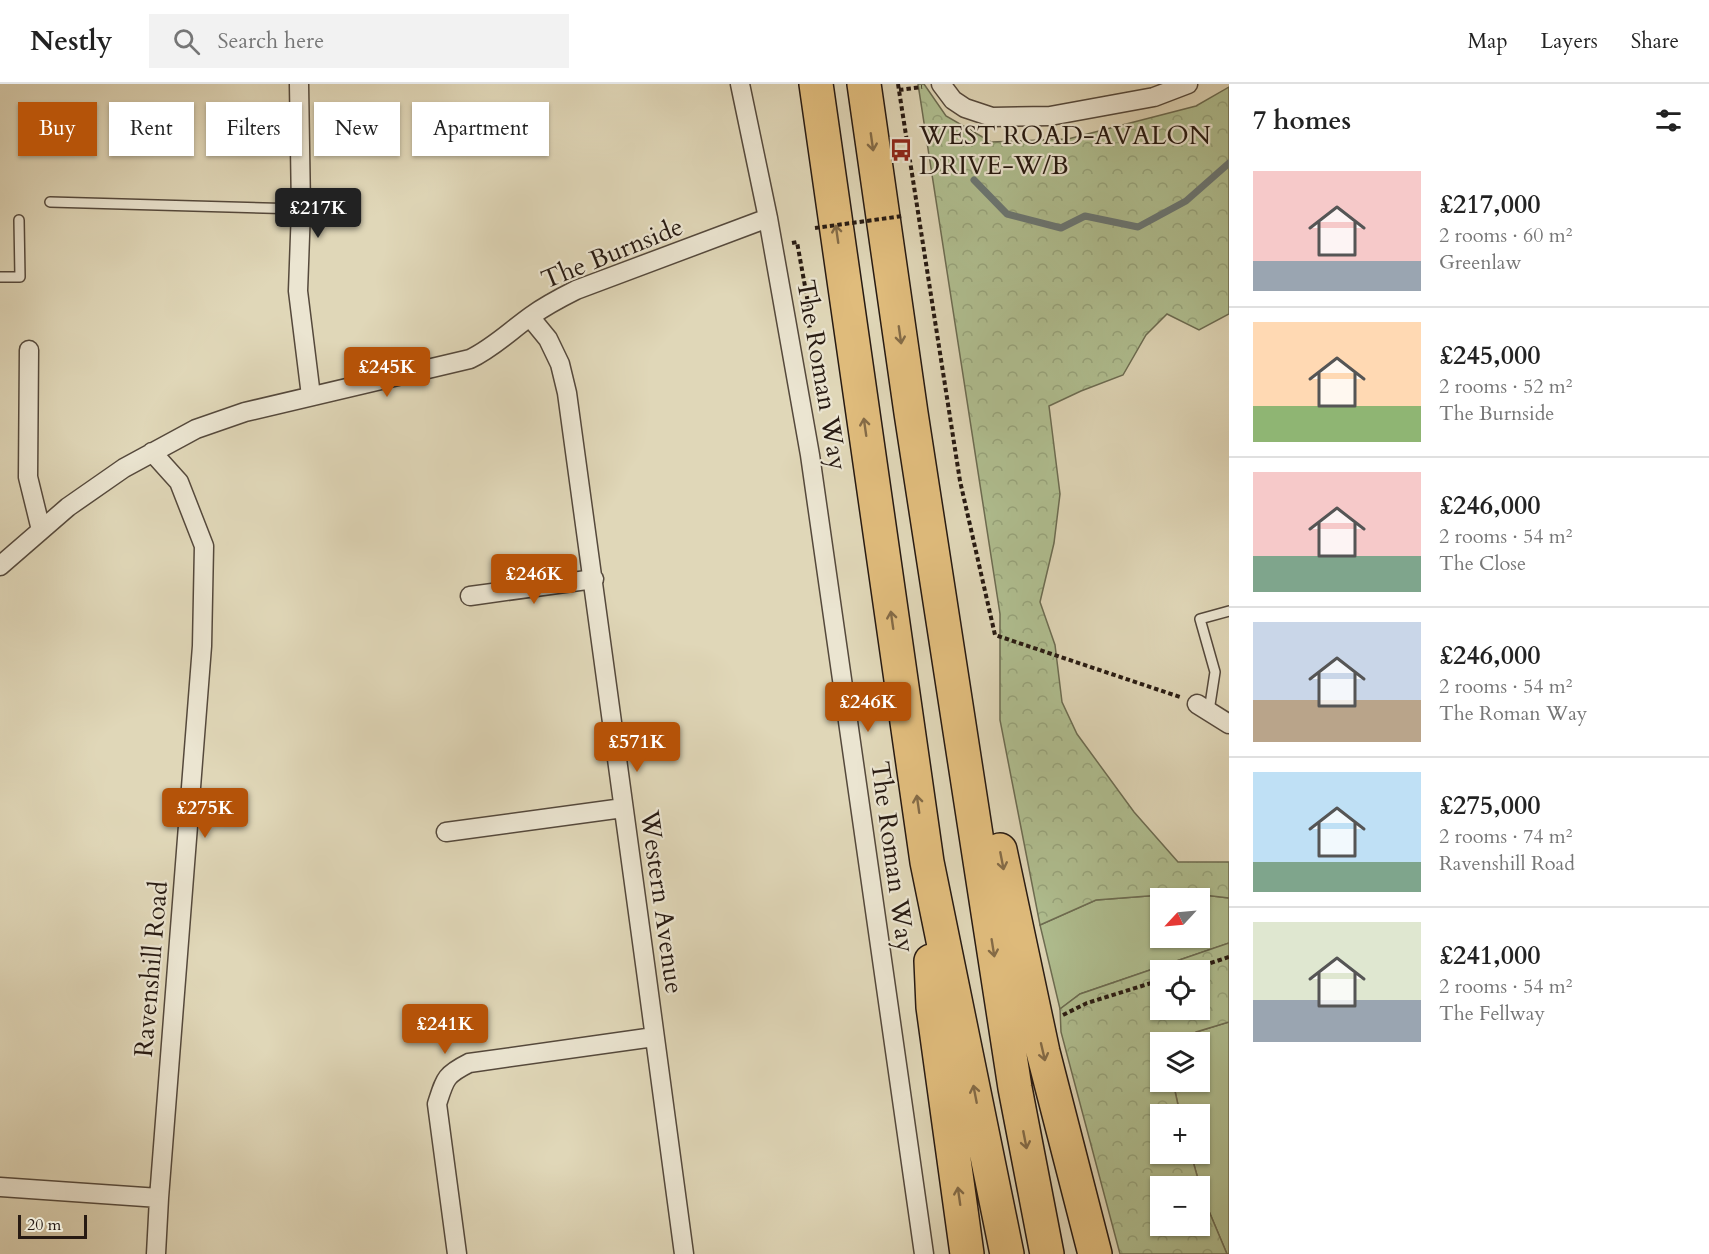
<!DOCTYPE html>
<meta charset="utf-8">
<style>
:root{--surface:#fff;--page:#f2f2f2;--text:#222;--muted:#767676;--line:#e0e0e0;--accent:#b45309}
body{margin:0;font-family:Cardo,serif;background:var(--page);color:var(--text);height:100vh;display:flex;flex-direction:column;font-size:22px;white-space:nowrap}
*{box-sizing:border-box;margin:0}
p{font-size:20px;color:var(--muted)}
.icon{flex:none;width:33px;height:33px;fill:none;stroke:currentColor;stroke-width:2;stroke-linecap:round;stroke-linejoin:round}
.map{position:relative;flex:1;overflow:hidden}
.drawer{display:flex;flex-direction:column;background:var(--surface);width:480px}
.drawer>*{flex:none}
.hud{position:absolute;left:18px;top:18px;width:570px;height:54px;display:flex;gap:12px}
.needle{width:39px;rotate:244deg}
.tools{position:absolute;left:1150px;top:804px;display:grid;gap:12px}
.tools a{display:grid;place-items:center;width:60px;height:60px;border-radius:0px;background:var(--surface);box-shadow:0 2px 4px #0004;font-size:30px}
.scale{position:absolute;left:18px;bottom:15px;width:69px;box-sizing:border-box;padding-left:6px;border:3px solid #271a12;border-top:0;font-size:16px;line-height:21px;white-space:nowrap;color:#271a12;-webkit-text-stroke:4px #ebe5d1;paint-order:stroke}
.price{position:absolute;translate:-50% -51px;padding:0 14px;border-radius:6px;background:var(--accent);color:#fff;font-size:20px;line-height:39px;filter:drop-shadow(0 2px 3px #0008)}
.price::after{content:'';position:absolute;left:50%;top:36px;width:18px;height:14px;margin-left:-9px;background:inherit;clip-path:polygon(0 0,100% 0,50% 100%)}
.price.active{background:#222;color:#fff}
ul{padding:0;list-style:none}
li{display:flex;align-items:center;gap:18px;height:150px;padding:0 24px}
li+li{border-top:2px solid var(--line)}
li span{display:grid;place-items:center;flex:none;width:168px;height:120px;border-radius:0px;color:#555}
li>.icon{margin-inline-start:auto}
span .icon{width:72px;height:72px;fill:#fffc;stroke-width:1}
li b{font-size:26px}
h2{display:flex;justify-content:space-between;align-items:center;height:72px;padding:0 24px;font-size:26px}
.chip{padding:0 21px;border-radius:0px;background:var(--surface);box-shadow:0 2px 4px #0004;font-size:21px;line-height:54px}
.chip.active{background:var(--accent);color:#fff}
header{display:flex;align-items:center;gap:36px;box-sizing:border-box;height:84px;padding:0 30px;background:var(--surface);border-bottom:2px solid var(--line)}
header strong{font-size:28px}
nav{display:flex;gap:33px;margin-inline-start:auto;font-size:21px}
.search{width:420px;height:54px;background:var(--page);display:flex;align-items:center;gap:15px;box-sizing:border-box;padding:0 21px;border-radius:0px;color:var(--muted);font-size:22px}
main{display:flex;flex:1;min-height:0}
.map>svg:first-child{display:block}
.green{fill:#b0bf91;stroke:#6c6c52;stroke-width:1.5;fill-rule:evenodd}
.forest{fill:url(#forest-crowns);stroke:#6c6c52;stroke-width:1.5;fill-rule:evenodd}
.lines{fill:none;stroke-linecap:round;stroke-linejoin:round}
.stream{stroke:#6b7876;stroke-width:7}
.lane-casing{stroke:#55493c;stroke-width:12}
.street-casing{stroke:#55493c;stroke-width:21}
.highway-casing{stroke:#271a12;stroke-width:36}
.path{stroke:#271a12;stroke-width:4;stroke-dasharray:4.5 3;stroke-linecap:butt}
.lane{stroke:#ebe5d1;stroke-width:9}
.street{stroke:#ebe5d1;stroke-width:18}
.highway{stroke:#e0bc7c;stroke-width:33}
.path-bridge{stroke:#271a12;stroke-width:4;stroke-dasharray:4.5 3;stroke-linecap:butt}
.oneway{stroke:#846b47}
.labels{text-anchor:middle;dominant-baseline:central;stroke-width:4.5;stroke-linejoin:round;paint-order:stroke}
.poi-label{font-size:26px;fill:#271a12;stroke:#ebe5d1;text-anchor:start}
.street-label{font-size:26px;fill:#271a12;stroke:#ebe5d1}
</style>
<header>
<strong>Nestly</strong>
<div class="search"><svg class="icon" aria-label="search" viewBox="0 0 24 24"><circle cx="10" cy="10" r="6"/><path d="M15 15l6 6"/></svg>Search here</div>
<nav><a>Map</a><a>Layers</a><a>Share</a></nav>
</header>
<main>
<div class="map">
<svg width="1229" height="1170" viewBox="0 0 1229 1170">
<defs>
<pattern id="forest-crowns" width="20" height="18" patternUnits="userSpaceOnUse" patternTransform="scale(1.5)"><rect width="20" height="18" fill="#b0bf91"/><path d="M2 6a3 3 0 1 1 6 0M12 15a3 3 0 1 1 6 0" fill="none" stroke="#97a47c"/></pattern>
</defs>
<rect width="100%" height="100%" fill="#e0d7b8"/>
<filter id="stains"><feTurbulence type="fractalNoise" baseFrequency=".00333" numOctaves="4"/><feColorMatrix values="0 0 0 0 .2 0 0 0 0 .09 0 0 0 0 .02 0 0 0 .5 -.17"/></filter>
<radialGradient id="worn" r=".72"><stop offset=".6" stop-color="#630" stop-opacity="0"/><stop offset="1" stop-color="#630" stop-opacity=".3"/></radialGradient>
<path class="green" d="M1187,809l42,5v45l-149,51 -20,15 -20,-84 56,-25zM1161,814h39v40h-39z
M1229,938v232h-2l-24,-57 -12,-43h9v-40h-20l-7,-32h27v-40h-16l12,-10z"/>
<path class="forest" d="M918,0h6l22,32 45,26 77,-3 128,-33 33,-19v227l-30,16 -32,-16 -21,21 -23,40 -42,16 -32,15 11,88 -6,49 -14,59 15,43 7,57 15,32 57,78 44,50h51v36l-42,-5 -91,7 -56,25 -40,-205v-106z
M1229,859v79l-33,10 -12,10h-23v40h12l7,32h-19v40h30l12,43 24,57h-107l-59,-222 -1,-23 20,-15zM1161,886h39v40h-39zM1161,1102h39v40h-39z"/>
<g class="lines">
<path class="stream" d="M974,96l33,34 54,14 24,-12 53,11 48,-26 43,-38"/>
<g class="lane-casing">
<path id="lane" d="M50,118l251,7
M0,193h20l-1,-57
M1209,627l6,-39 -15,-53 29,-8"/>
</g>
<g class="street-casing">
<path id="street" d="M299,0l2,125 -3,82 13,105
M740,0l28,134 42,237 114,799
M941,0l12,16 12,8 27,9 58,-1 104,-19 34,-13
M530,233l18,22 12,25 7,29c41,287 78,574 117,861
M29,266l-1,127 13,53
M152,368l27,30 25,64 -2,100 -43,552 -3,56
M0,482l68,-59 56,-39 72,-39 49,-17 225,-53c23,-11 40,-28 61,-43 14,-10 29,-18 45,-26l192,-72
M470,512l124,-17
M1197,620l32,20
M446,748l177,-24
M0,1103l159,11
M457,1170l-20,-150c8,-25 8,-29 32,-41l185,-26"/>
</g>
<g class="highway-casing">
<path id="highway" d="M816,0l111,778 80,392
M864,0l47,329 104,675 32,166
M1000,766l43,202 52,202
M931,877l2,46 34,247"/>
</g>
<path class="path" d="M898,0l62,397 35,154 185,62
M899,6l23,-3
M792,159l5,-1 15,83 -5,1
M1189,886l40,-13
M1063,931l24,-12 74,-23"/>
<use href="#lane" class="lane"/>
<use href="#street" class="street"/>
<use href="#highway" class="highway"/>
<path class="path-bridge" d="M815,144l88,-12"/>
</g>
<defs><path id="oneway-shaft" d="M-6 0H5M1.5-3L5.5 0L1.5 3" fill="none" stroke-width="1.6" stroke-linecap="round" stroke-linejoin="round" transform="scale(1.5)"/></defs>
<g class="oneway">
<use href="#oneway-shaft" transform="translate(872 58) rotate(82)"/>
<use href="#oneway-shaft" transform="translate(837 150) rotate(-98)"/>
<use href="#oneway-shaft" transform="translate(900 251) rotate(82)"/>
<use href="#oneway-shaft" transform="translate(865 343) rotate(-98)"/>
<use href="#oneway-shaft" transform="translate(892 536) rotate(-98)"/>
<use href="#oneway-shaft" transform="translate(918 720) rotate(-98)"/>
<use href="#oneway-shaft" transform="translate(1002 777) rotate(79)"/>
<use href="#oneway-shaft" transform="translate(993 864) rotate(81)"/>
<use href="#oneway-shaft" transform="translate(1043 968) rotate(77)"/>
<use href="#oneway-shaft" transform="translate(975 1010) rotate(-101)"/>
<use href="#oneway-shaft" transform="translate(1025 1056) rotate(79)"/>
<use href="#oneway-shaft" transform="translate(959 1112) rotate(-98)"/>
</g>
<defs>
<g id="bus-bare" transform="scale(1.8)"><path d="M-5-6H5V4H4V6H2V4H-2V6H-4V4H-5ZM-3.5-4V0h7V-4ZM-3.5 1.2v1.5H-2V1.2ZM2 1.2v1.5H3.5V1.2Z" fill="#8f2418" stroke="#ebe5d1" stroke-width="2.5" paint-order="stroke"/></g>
</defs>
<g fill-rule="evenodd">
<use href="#bus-bare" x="901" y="66"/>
</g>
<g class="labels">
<g class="poi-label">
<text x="919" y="51">WEST ROAD-AVALON<tspan x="919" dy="30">DRIVE-W/B</tspan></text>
</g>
<g class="street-label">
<text transform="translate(612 169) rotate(-22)">The Burnside</text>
<text transform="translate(822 291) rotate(80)">The Roman Way</text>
<text transform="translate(893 773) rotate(82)">The Roman Way</text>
<text transform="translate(662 818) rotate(82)">Western Avenue</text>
<text transform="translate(151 885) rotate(-85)">Ravenshill Road</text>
</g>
</g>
<rect width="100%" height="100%" filter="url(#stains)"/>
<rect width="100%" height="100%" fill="url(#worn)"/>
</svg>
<div class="tools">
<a><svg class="needle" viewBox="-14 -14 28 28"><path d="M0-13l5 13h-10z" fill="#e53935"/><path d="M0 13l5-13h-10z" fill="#767676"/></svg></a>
<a><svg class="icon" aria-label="locate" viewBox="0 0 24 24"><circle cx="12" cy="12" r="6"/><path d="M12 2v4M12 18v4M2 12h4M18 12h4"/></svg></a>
<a><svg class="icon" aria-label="layers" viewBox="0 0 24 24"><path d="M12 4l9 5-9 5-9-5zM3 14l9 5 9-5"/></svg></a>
<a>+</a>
<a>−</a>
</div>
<div class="scale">20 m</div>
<b class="price active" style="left:318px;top:155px">£217K</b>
<b class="price" style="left:387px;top:314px">£245K</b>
<b class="price" style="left:534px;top:521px">£246K</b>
<b class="price" style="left:868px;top:649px">£246K</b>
<b class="price" style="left:637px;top:689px">£571K</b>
<b class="price" style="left:205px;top:755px">£275K</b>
<b class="price" style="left:445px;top:971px">£241K</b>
<div class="hud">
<a class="chip active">Buy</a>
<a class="chip">Rent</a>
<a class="chip">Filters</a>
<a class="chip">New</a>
<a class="chip">Apartment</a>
</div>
</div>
<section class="drawer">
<h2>7 homes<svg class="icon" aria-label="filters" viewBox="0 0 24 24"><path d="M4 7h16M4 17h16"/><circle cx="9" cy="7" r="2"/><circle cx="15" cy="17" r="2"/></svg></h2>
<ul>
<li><span style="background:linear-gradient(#f6c9c9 75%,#9aa5b1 0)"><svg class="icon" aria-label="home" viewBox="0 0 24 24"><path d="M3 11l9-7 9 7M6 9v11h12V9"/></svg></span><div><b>£217,000</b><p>2 rooms · 60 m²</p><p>Greenlaw</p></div></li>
<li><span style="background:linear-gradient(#ffd9b3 70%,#8fb573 0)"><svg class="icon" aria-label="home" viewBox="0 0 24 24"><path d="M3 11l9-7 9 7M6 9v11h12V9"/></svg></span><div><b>£245,000</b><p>2 rooms · 52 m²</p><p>The Burnside</p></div></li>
<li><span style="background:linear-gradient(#f6c9c9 70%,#7fa58c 0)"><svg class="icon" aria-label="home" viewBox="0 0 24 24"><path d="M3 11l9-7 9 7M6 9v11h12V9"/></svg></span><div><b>£246,000</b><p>2 rooms · 54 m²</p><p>The Close</p></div></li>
<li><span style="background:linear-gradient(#c9d6e8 65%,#b9a48a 0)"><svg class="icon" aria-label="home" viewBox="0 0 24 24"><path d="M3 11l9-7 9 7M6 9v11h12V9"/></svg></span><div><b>£246,000</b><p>2 rooms · 54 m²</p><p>The Roman Way</p></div></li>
<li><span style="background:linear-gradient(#bfe0f5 75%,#7fa58c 0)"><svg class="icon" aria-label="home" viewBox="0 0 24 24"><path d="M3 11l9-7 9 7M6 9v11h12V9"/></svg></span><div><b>£275,000</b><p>2 rooms · 74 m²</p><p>Ravenshill Road</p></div></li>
<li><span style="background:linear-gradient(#dfe7d0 65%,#9aa5b1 0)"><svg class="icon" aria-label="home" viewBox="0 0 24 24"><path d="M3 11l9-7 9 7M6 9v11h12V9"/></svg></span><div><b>£241,000</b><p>2 rooms · 54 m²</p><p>The Fellway</p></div></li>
</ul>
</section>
</main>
